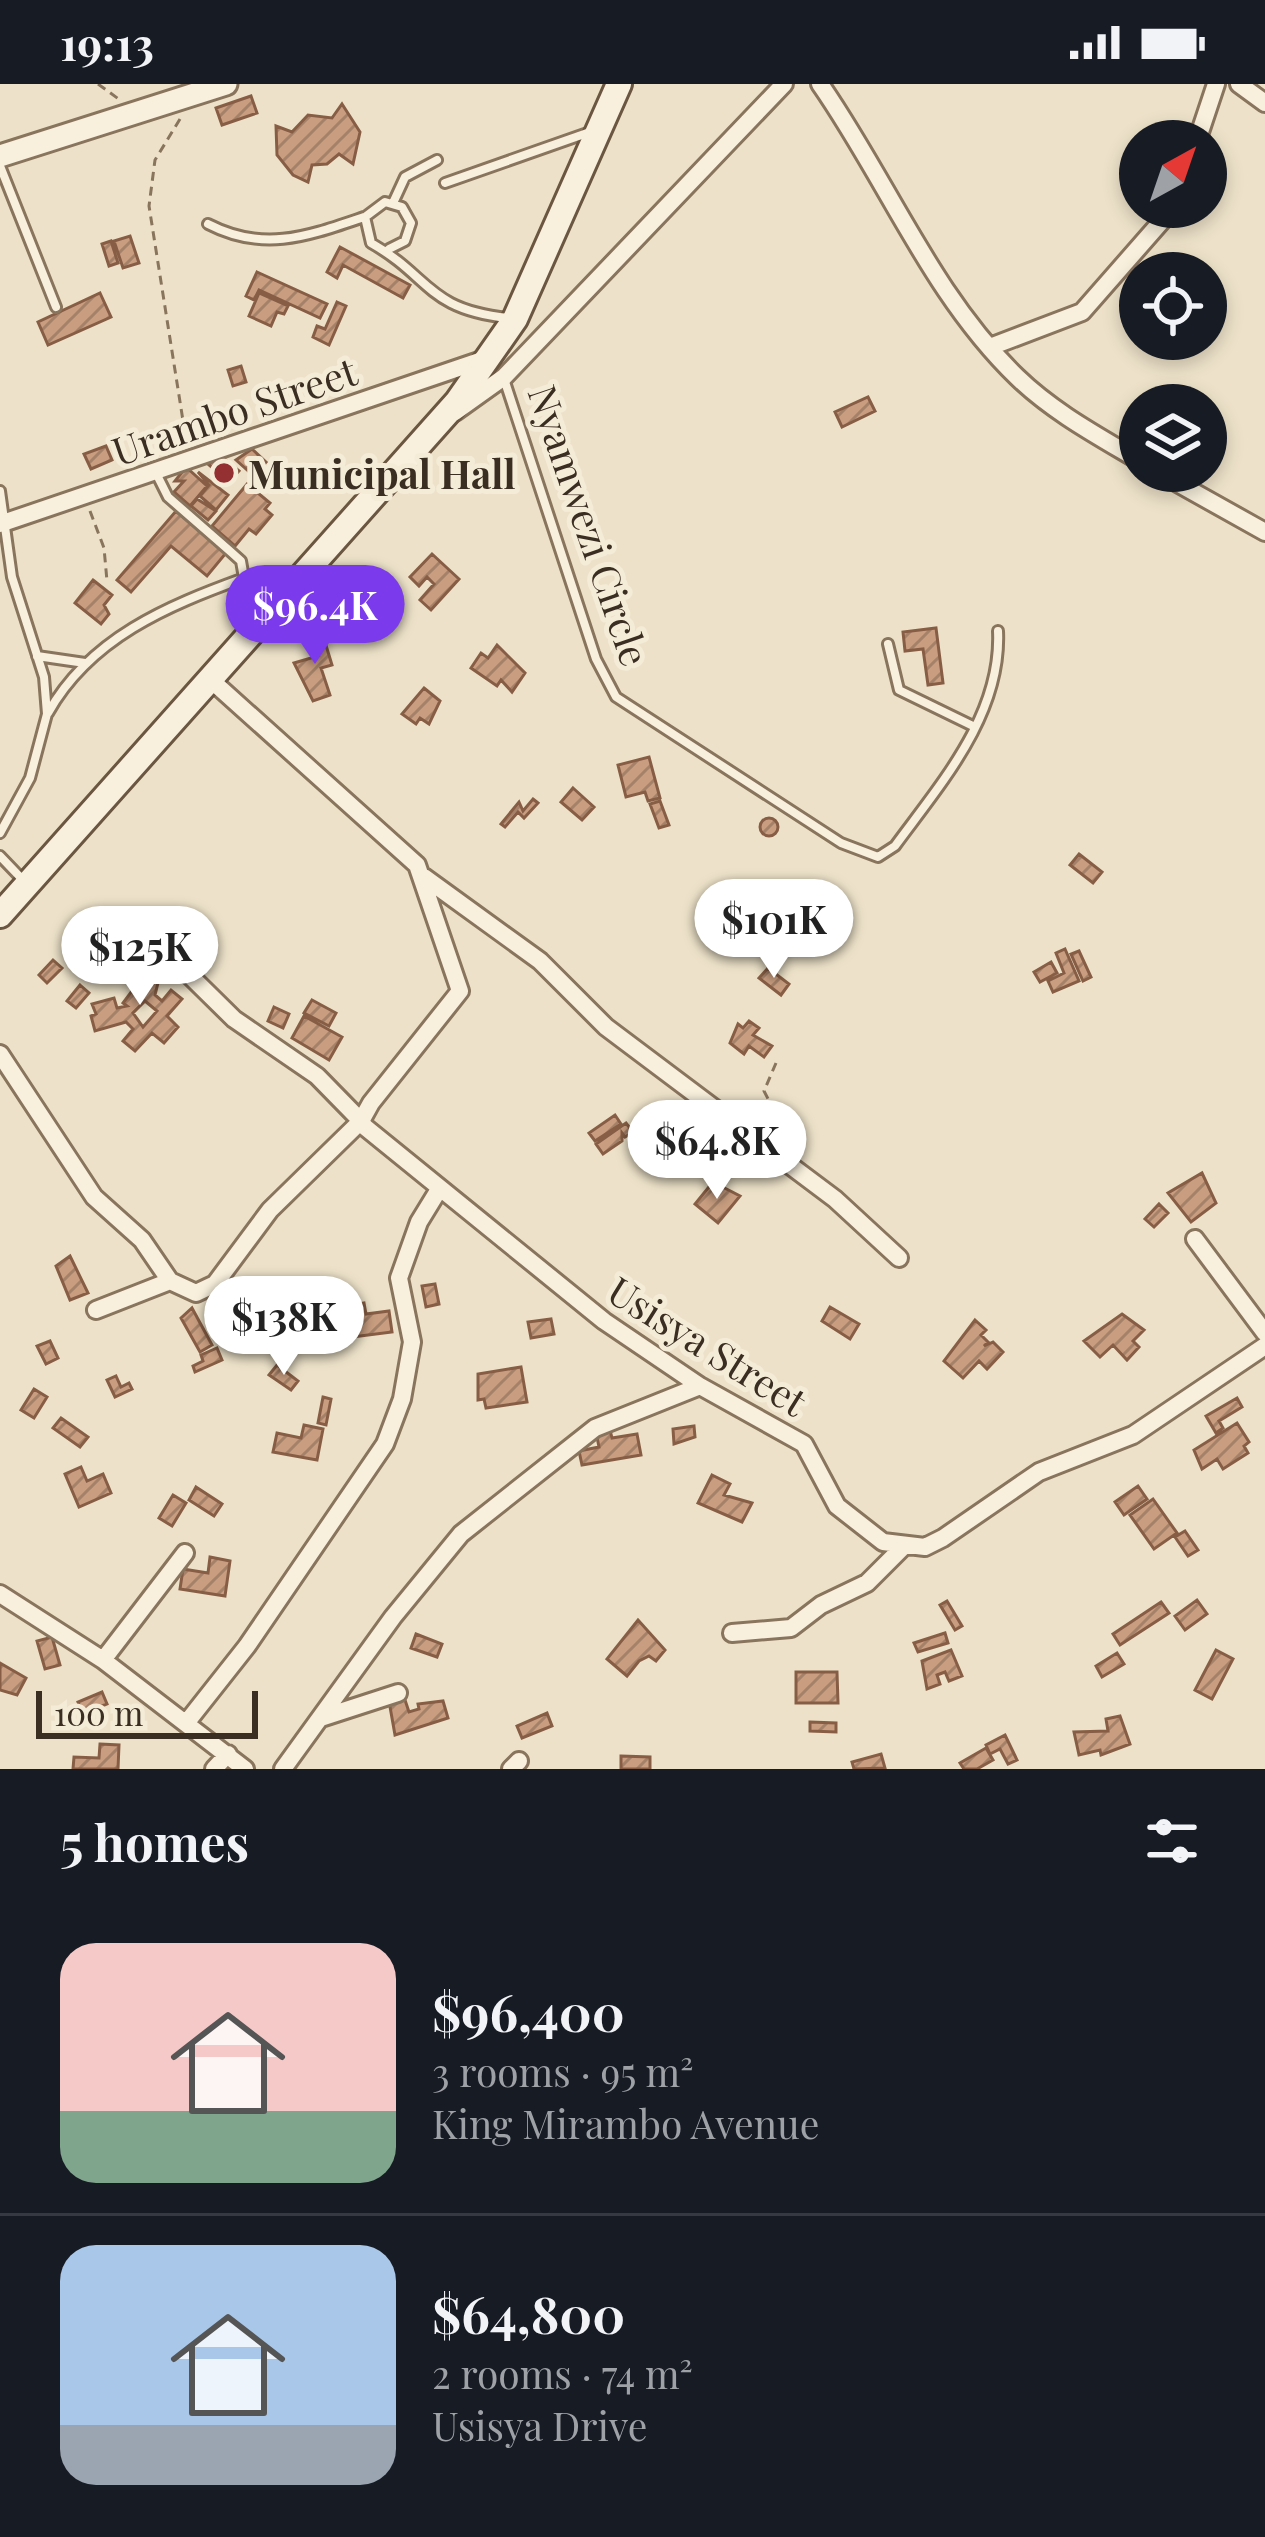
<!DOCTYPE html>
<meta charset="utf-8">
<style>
:root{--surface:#171b24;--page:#20242c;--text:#f1f3f6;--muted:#9ea1a6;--line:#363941;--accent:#7c3aed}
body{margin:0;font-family:"Playfair Display",serif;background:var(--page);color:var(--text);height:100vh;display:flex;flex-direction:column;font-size:45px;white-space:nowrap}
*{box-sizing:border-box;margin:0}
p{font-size:39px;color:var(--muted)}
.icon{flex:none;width:66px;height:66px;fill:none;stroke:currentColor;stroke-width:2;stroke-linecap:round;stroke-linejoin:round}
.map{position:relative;height:1685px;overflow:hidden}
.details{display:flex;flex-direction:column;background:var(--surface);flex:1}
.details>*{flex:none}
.needle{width:78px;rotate:40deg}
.fabs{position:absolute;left:1119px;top:36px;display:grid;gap:24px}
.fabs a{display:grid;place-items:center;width:108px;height:108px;border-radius:50%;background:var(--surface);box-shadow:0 6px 18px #0003;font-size:60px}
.scale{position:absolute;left:36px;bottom:30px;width:222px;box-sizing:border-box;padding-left:12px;border:6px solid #3a2d21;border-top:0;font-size:33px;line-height:42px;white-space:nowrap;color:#3a2d21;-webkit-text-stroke:9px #f5ecd8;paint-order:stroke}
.price{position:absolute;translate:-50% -102px;padding:0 27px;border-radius:42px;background:#fff;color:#222;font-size:39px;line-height:78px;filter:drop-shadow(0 3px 6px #0008)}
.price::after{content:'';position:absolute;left:50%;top:72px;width:36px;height:27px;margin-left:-18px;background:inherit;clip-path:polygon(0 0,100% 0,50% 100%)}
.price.current{background:var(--accent);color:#fff}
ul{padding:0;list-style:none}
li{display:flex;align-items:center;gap:36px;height:300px;padding:0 60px}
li+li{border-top:3px solid var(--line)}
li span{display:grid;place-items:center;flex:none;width:336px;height:240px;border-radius:36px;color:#555}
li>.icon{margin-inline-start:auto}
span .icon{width:144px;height:144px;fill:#fffc;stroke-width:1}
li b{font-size:51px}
h2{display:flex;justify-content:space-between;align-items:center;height:144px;padding:0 60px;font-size:51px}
.status{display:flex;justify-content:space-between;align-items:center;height:84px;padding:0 60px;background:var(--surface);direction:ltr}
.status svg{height:33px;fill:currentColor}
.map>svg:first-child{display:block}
.building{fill:url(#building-hatch);stroke:#875e45;stroke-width:3;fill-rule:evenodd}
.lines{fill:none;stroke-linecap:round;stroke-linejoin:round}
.service-casing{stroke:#89745e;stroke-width:14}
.minor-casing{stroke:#89745e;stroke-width:22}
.tertiary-casing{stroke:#89745e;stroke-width:27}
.secondary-casing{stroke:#6b5641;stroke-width:30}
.path{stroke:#89745e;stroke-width:3;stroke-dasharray:9 6;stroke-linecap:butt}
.service{stroke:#f8efdc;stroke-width:8}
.minor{stroke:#f8efdc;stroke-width:16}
.tertiary{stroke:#f8efdc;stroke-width:21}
.secondary{stroke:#f8efdc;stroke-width:24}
.poi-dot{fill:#953032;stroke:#f5ecd8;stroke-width:4.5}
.labels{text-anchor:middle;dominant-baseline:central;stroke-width:10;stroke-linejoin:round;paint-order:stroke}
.street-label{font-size:39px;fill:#3a2d21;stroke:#f5ecd8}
.poi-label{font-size:39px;font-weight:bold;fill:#3a2d21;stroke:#f5ecd8;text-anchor:start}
</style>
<div class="status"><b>19:13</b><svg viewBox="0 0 49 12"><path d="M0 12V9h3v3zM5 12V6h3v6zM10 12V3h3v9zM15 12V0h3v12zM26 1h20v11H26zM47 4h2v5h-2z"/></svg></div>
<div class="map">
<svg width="1265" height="1685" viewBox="0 0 1265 1685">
<defs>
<pattern id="building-hatch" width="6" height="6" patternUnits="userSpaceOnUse" patternTransform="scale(3)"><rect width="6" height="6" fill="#c99e80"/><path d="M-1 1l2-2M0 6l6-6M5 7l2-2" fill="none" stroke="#a48168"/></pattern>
</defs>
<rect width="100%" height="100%" fill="#ede2c9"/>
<path class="building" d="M251,12l6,17 -35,12 -6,-17z
M342,20l18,28 -7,32 -14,-10 -12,10 -15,1 -4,17 -15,-7 -16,-20 -1,-29 16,6 16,-17 24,3z
M130,152l9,27 -16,5 -9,-27z
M111,157l7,22 -9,3 -7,-22z
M340,163l70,38 -7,13 -60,-33 -6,13 -10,-6z
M257,188l70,32 -7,14 -61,-28 -5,10 -8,-4z
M100,209l11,24 -63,28 -10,-23z
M259,209l29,13 -4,8 -7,-2 -6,14 -22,-10z
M337,218l9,4 -17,39 -16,-8 4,-11 8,3z
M241,282l5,16 -13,4 -5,-16z
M868,313l7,14 -33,16 -7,-15z
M106,362l6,14 -21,9 -7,-15z
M252,365l14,13 -12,14 -18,-16z
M222,373l17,14 -10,11 -21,-18z
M186,383l21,19 -17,20 -16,-14 10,-11h-9z
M198,388l30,23 -12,15 -16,-14 9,-11z
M247,400l23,19 -5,6 7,6 -16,19 -7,-5 -14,17 -23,-20z
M197,415l19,12 -8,9 -17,-14z
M176,427l50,42 -19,23 -36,-30 -40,46 -14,-12z
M432,470l27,25 -28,31 -11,-10 14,-16 -7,-7 -8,9 -9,-9z
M93,496l19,15 -8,10 5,9 -8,10 -26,-21z
M936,544l7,55 -15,2 -5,-36 -18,2 -2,-19z
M321,545l11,36 -11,3 9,27 -17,6 -19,-38 24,-7 -15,-21z
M497,561l28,28 -13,19 -11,-12 -4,6 -26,-18 10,-15 7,5z
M424,604l16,13 -11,23 -9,-6 -4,6 -14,-10z
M649,673l11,41 -12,3 -3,-9 -19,5 -8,-32z
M573,704l21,19 -12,13 -21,-18z
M533,715l5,4 -14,15 -6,-6 -13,15 -4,-3 18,-22 4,9z
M660,717l9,24 -10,3 -9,-24z
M760 743a9 9 0 1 1 18 0a9 9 0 1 1-18 0Z
M1079,770l23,18 -9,11 -23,-18z
M770,805l10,8 -7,8 4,7 8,-5 12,9 -19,25 -12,-9 -1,-9 -21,-13 8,-11 6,5z
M788,805l16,12 -8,10 -18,-10z
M1065,865l14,32 -26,11 -5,-11 16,-8 -8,-20z
M1079,867l12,26 -8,4 -12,-27z
M145,874l18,5 -8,32 7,6 9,-11 11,9 -15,17 11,11 -14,16 -12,-10 -17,18 -12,-10 10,-12 -7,-7 -31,9 -4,-15 5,-2 -4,-10 22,-6 3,10 10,-2 -4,-3 9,-12 7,6 4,-13 -13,-3 5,-20 9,2zM145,917l12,10 -14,16 -10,-14z
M53,876l9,8 -15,15 -8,-8z
M1051,878l6,11 -17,9 -6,-10z
M768,884l21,16 -8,11 -22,-17z
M80,901l9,8 -13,15 -9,-7z
M312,916l24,13 -7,13 -25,-13z
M274,923l15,7 -6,14 -15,-7z
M304,932l38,21 -13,23 -37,-22z
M749,937l10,7 -6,7 19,11 -8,11 -15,-11 -5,8 -14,-11 8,-19 5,4z
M615,1031l6,9 -26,17 -6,-8z
M626,1039l7,9 -8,5 -3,-4v8l-19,13 -7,-10z
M1202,1089l14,30 -25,19 -23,-29z
M713,1098l27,14 -22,27 -23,-19z
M1159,1120l9,9 -14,14 -9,-8z
M70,1172l18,37 -18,7 -14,-34z
M435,1200l4,20 -13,3 -4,-21z
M364,1219l2,11 23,-3 3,21 -48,6 -2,-14 12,-2 -3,-17z
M830,1223l29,17 -9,15 -28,-18z
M192,1224l20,37 -12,7 -19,-34z
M1122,1230l22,16 -11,11 6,6 -12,13 -14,-15 -13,12 -16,-16z
M551,1235l3,15 -23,4 -3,-16z
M975,1236l11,10 -5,5 7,7 -4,4 9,-4 10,10 -16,17 -8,-8 -16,17 -19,-17z
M50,1257l8,17 -12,6 -9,-18z
M217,1264l5,12 -27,12 -2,-6 10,-5 -2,-6z
M277,1281l21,16 -7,9 -22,-15z
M521,1283l6,35 -41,6 -2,-9 -6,1v-26z
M116,1292l5,11 8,-4 3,6 -17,8 -8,-17z
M34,1305l13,8 -13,21 -13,-8z
M323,1313l8,2 -5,26 -8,-2z
M1237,1314l5,9 -23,14 4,7 -7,5 -10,-17z
M61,1334l27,19 -8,10 -27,-19z
M1237,1339l12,19 -5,4 4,7 -25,16 -6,-10 -15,10 -8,-19z
M304,1341l19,4 -6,31 -44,-8 4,-19 24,5z
M694,1342l1,11 -21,7 -1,-15z
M610,1346l2,8 25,-4 4,21 -59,10 -3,-14 20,-4 -3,-15z
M81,1383l6,14 16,-7 8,19 -32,14 -14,-33z
M712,1391l18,9 -6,11 28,8 -10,19 -44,-19z
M1138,1402l9,13 -23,16 -9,-13z
M196,1403l26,17 -8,12 -25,-16z
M173,1411l13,8 -14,23 -13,-8z
M1153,1415l24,34 -23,16 -24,-34z
M1185,1447l13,19 -10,6 -13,-19z
M210,1473l20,4 -5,35 -45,-7 3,-20 25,4z
M1197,1516l10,14 -22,16 -10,-14z
M947,1517l15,25 -7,4 -15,-25z
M1161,1518l8,11 -49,32 -7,-11z
M638,1536l27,30 -9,11 -7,-5 -10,5 -12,15 -20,-17z
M945,1549l3,10 -30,9 -4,-9z
M416,1550l26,10 -5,13 -26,-9z
M52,1553l8,28 -15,4 -8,-28z
M951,1566l11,26 -13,5 -4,-9 -8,3 3,9 -13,5 -5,-28z
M1216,1566l17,9 -21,40 -17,-9z
M1117,1569l7,11 -22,13 -6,-11z
M0,1579l26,15 -9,17 -17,-5z
M796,1588h41l1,31h-42z
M102,1608l5,12 -24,10 -5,-12z
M404,1613l5,15 10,-3 -1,-5 25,-3 5,17 -53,17 -6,-34z
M547,1629l5,13 -30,12 -5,-12z
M1120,1632l10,28 -29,11 -1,-5 -21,5 -5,-23 34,-1 -2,-12z
M810,1638l26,1v9l-26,-1z
M1005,1651l12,25 -9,4 -8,-15 -10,5 -4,-9z
M100,1660l19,1 -1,24h-45l1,-12 25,1z
M986,1664l7,12 -16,9h-13l-4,-6z
M881,1670l4,14 -31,1 -2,-7z
M621,1672l29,1v12h-29z"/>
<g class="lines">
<g class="service-casing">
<path id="service" d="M0,82l56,141
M445,99l145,-51
M393,119l12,-26 32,-17
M208,140c56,29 100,12 156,-7
M389,165l16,-8 6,-18 -9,-16 -17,-5 -20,15 6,26c60,34 55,66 137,75
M504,295l92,280 20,38 225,146 37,14 17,-11c47,-64 107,-132 103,-215
M156,389l12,24 63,55 10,9 3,17 28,21
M0,407l12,86 32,100 3,37 -17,64 -30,55
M888,560l11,46 76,37
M37,572l48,7
M48,629c42,-75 119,-107 196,-135
M0,772l22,23"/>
</g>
<g class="minor-casing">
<path id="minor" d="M820,0c67,96 112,211 197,293 36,35 81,59 123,84
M1239,0l26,19
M1197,57l19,-57
M990,263l92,-35 92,-105
M455,328l49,-35 280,-293
M1156,387l109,61
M0,440l488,-166
M211,596l206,185 43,126 -89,112 -10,18 4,6 239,194 96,65 104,58 33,62 46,36 42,5 18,-9 96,-66 94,-37 132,-89
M424,793l116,84 66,66 229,172 64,59
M0,970l94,143 48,43 28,41 26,12 19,-9 55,-74 91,-89 -44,-45 -83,-57 -65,-64 -23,-5 -43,13
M1195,1155l70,94
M96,1226l74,-29
M0,1510l103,66 142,109
M732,1549l59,-5 30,-23 46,-22 36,-36
M103,1576l82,-107
M321,1634l77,-25
M187,1638l60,-76 138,-202 17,-45 10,-57 -13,-64 20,-56 19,-31
M214,1685l14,-15
M283,1685l110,-152 68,-83 134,-106 105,-42
M511,1685l8,-8"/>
</g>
<g class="tertiary-casing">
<path id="tertiary" d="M0,72l226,-72"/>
</g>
<g class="secondary-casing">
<path id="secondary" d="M0,831l457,-513 58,-83 104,-235"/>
</g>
<path class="path" d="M98,0l22,16
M180,35l-25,41 -6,46 38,240
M90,427l14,37 3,33
M776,979l-12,28 31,60"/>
<use href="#service" class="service"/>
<use href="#minor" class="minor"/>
<use href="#tertiary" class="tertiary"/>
<use href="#secondary" class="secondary"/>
</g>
<circle class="poi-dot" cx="224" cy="389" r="12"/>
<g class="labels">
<g class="street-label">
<text transform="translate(234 326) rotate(-19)">Urambo Street</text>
<text transform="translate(590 441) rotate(71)">Nyamwezi Circle</text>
<text transform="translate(708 1261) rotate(32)">Usisya Street</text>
</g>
<g class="poi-label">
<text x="248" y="389">Municipal Hall</text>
</g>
</g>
</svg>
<div class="fabs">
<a><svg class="needle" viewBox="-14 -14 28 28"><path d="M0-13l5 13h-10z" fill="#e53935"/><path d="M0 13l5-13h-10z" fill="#9ea1a6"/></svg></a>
<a><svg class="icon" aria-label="locate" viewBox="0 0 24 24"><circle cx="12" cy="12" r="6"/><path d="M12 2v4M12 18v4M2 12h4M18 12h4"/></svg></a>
<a><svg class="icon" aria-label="layers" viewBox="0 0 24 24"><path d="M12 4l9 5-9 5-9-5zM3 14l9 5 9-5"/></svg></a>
</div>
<div class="scale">100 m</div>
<b class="price current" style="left:315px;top:583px">$96.4K</b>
<b class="price" style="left:774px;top:897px">$101K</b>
<b class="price" style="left:140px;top:924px">$125K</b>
<b class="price" style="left:717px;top:1118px">$64.8K</b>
<b class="price" style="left:284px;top:1294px">$138K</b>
</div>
<section class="details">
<h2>5 homes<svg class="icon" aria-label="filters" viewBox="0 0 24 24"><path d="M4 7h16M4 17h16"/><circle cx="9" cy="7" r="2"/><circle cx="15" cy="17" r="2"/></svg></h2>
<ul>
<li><span style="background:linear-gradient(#f6c9c9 70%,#7fa58c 0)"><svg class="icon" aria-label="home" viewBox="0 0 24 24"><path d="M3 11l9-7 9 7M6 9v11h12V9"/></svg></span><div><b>$96,400</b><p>3 rooms · 95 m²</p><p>King Mirambo Avenue</p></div></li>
<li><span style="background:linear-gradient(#a9c7e8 75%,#9aa5b1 0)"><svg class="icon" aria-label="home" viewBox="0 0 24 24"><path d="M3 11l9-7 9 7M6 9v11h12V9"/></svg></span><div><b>$64,800</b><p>2 rooms · 74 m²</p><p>Usisya Drive</p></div></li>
</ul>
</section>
